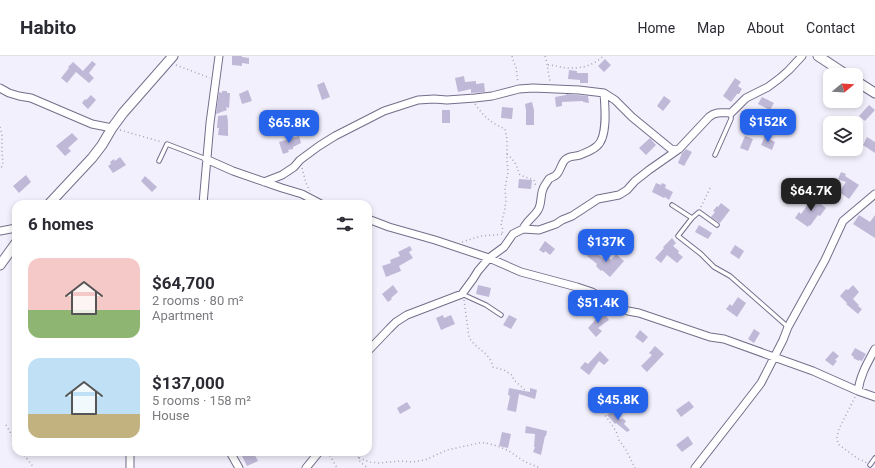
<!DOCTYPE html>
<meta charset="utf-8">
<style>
:root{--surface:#fff;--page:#f7f7f7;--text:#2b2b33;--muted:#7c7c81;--line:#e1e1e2;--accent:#2563eb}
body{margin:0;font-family:Roboto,sans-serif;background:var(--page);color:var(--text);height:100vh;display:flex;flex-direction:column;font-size:15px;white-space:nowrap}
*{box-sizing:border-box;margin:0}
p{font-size:13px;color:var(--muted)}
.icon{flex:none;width:22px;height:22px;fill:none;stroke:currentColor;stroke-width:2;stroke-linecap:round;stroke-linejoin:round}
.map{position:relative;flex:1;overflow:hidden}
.panel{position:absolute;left:12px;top:144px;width:360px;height:256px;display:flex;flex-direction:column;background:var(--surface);border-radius:12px;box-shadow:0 2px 6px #0003}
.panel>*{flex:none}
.needle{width:26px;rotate:72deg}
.fabs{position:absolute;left:823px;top:12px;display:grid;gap:8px}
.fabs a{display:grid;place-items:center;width:40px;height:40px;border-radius:8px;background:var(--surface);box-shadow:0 2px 6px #0003;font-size:20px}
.price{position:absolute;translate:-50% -34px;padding:0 9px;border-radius:8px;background:var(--accent);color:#fff;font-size:13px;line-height:26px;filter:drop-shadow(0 1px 2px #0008)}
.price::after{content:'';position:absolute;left:50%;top:24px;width:12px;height:9px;margin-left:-6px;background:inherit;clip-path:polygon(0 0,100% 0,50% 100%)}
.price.active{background:#222;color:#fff}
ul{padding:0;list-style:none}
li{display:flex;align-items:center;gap:12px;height:100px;padding:0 16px}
li span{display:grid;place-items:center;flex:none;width:112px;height:80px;border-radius:12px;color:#555}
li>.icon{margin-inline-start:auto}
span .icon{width:48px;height:48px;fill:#fffc;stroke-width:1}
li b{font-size:17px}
h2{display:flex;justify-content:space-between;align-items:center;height:48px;padding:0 16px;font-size:17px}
header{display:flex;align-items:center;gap:24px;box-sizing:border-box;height:56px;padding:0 20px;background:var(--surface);border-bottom:1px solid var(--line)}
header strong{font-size:19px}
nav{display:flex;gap:22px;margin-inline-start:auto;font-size:14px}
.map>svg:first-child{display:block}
.building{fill:#bfb8d7}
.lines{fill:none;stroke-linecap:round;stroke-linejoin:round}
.service-casing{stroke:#756d8a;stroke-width:5.5}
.minor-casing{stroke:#756d8a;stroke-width:9}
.tertiary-casing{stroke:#756d8a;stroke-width:11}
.path{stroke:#a6a3b0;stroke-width:1.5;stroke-dasharray:1 3;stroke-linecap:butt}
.service{stroke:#fff;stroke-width:3.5}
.minor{stroke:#fff;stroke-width:7}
.tertiary{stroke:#fff;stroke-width:9}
</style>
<header>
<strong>Habito</strong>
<nav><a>Home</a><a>Map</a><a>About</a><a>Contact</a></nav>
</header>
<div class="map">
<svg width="875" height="412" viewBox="0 0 875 412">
<rect width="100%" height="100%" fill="#f3f0fd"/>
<path class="building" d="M232,0h10v1l7,1v6l-7,-1v3l-10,-1z
M605,3l6,6 -7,7 -6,-6z
M92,5l4,3 -7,9 5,5 -5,5 -13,-11 -9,11 -6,-5 8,-10 -1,-1 5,-5 10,9z
M569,14l8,1v2h11v10h-8v-3l-12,-1z
M464,20l1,6 11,-1v3l8,-1 1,9 -14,1v-4l-13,3 -3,-14z
M735,22l6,4 -3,4 4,3 -3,5h-2l-6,8 -8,-6z
M324,26l6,15 -8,3 -5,-15z
M248,34l4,11 -10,3 -3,-10z
M222,35h5v2h3l-1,15 -3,-1 1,3 -11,4 3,-22 3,1z
M566,38l22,2 1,7 -6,-1v-1l-21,1v4l-6,1 -1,-10 11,-2z
M91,39l5,5 -8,9 -6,-6 3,-4 1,1z
M664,40l7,5 -8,10 -6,-5z
M762,41l12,6 -4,7 -12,-6z
M532,46l2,8v15h-8v-15l-1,-6z
M869,49l6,5 -10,11 -6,-5z
M502,51l11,1 -1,11 -11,-1z
M442,54h8v13h-8z
M227,59l1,7v14l-10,-1 1,-7h-2l1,-12z
M72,77l6,6 -10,9 3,3 -6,5 -9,-10z
M299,80l2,7 -8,4v2l-5,1 1,2 -6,2 -4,-12z
M745,80l8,3 -5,12 -8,-3z
M765,80l5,2 -1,1 6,3 -3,8 -11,-5z
M867,81l8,5v11l-12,-8z
M650,82l6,7 -10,10 -7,-7z
M686,93l6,3 -8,14 -6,-3 4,-10z
M120,101l6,8 -13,8 -5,-7 3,-2 -1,-2 4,-3 1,2z
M841,116l5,2 -1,2 14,9 -10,14 -10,-7 7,-10 -8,-3z
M26,119l5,7 -12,11 -6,-7z
M145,120l12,11 -5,5 -11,-11z
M519,123l13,1 -1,9 -13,-1z
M656,127l5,2 1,-2 4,2 -1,3 8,4 -4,8 -4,-3 -1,1 -12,-6z
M808,138l18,14 -6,8 -2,-1 -8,11 -1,-1 -1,2 -13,-9 4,-6 2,2 8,-11 -5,-3z
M721,147l9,7 -10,13 -9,-6 4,-5 -2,-1 4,-5 1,1z
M859,159l11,7 5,-7v23l-22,-14z
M699,169l13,8 -4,6 -13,-7z
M672,182l4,5 -3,3 6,5 -1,2 5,4 -6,6 -10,-8 -6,8 -6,-5 9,-10 -1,-1z
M545,185l10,8 -5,6 -5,-4 -1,2 -5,-3z
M735,189l9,6 -5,8 -9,-6z
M410,190l2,4 -3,2 4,6 -14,8 2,5 -15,6 -4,-11 9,-3 -1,-3 10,-4 -2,-4z
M591,194l12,8 3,-3 5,5 5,-6 8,7 -14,16 -8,-7 -1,1 -5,-5 1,-2 -10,-8z
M393,229l5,7 -7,6 1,1 -4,3 -6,-8z
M478,229l13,3 -2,9 -13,-3z
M853,229l6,7 -6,7 6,6 -1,1 4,3 -4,5 -12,-10 1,-1 -7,-7 6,-7 2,1z
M738,241l8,6 -9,14 -11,-8 4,-5 2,2z
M603,255l6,9 -11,8 4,3 -6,6 -8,-9 10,-11 -1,-1z
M443,259l1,3 7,-3 4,9 -14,6 -5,-12z
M509,259l8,4 -6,10 -8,-4z
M754,273l6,4 -6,10 -6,-4z
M640,274l8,7 -5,6 -8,-6z
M655,290l9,8 -17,18 -6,-6 11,-11 -3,-2z
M855,292l11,6 -4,7 -3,-1v1l-6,-3 1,-1 -3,-2z
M600,295l9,9 -5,5 -5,-4 -10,14 -9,-7 5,-6 3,2z
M833,295l6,5 -4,4 2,1 -4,5 -8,-6z
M509,332l21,4v-4l7,2 -2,9 -16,-5 -3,18 -9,-2 3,-14 -2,-1z
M689,345l5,6 -13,10 -5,-7z
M407,346l4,6 -11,6 -3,-6z
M612,355l1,2 1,-1 7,8 1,-2 4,3 -2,3 6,6 -3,2 -11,-9 -1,1 -8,-9z
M526,370l21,5 -1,5h-1l-4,19 -8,-3 2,-5h-1l1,-13 -10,-1z
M502,376l9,2 -3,14 -9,-2z
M688,380l5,8 -11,8 -6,-7z
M240,396h13l5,9 -11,5z"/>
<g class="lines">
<g class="service-casing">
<path id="service" d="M715,99l16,-36v-6
M159,105l8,-17 39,15
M672,149l20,13
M717,169l-18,-13 -7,6 -14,18 23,18 13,13 16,9 58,51
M462,238l24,11 15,10
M870,409l5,-7"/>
</g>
<g class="minor-casing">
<path id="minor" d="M0,32l9,5 10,3 12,2 61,26 20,4
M206,103l27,12 49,17 20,6 19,10
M264,126l18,-7 12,-8 6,-7 19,-14 16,-10 49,-25 34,-11 16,-1 13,1 28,-2 17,-2 27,-7 14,-1 46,2 25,3 11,7 17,17 39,32 4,1 4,-1
M203,148l7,-81 9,-67
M368,163l21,8 46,13 54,18 32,14 56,15 15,5 15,9 21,10 11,2 71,24 14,2 89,32 45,20 17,6
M523,173c4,-9 11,-12 15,-19 4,-6 2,-14 5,-21 1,-3 4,-7 6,-10 2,-2 6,-2 8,-5 3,-3 4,-9 7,-13 4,-6 11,-4 16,-6 5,-2 13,-5 17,-9 11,-9 8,-39 7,-53
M0,175l16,-3
M368,295l21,-22 7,-7 11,-7 55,-21 11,-15 5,-8 11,-13 15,-11 9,-13 10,-5 16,1 17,-6 6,-4 10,-4 26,-17 21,-4 8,-5 8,-9 14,-11 30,-21 30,-32c7,-6 14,-4 22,-4l15,-15 22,-11 12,-9 9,-8 13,-14
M858,335c2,-16 10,-29 17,-42
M130,396v16
M230,396l9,16
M306,412l13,-16
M695,412l46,-59 20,-26 22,-43 5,-13 37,-67 18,-39 32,-27"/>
</g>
<g class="tertiary-casing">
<path id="tertiary" d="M818,0l29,19
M856,25l19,12
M49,148l43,-46 10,-13 10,-17 11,-15 50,-57
M0,209l16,-22"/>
</g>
<path class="path" d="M512,0l2,7 2,4 2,16
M545,0c3,9 3,17 5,25
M176,9l34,13
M548,9c4,0 8,1 13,2 14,3 32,0 42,-11
M475,48c10,14 15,18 30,25l2,10v21l1,12 -3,16 1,15 -1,3v3l-4,15 2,6 -1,4
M0,71l2,7v17l1,13 -3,6
M120,74l42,12
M507,98c7,6 10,11 12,20 5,3 10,4 15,6l1,4 2,1
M302,112l4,15 4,8
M701,151l10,-21
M462,186l19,-6 24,-2
M464,244l5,37c6,12 21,15 24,30l11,3 8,5 2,5 11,10
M855,341l-16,32 -2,8 1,7 19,14 10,5
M594,343l22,32 3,9 7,10 9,18
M6,369l10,17
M22,396l12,16
M328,396l9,16
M352,396l7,6 1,4 8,6
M359,402l8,3 2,1 10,1 22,-2 11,1 13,-2 22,-10 28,-6c8,-4 26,3 34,7 6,4 12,9 19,12 4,2 8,3 12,5"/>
<use href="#service" class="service"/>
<use href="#minor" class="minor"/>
<use href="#tertiary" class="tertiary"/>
</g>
</svg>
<div class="fabs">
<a><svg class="needle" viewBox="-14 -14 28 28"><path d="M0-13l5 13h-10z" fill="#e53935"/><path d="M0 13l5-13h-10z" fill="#7c7c81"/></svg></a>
<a><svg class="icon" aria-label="layers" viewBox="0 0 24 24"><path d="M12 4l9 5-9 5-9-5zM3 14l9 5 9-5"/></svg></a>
</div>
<b class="price" style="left:768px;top:87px">$152K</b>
<b class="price" style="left:289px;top:88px">$65.8K</b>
<b class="price active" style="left:811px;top:156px">$64.7K</b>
<b class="price" style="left:606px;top:207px">$137K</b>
<b class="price" style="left:598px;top:268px">$51.4K</b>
<b class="price" style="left:618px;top:365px">$45.8K</b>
<section class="panel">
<h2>6 homes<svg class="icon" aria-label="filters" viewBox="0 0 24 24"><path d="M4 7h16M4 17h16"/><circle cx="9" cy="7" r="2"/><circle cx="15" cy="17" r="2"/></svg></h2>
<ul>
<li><span style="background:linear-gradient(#f6c9c9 65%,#8fb573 0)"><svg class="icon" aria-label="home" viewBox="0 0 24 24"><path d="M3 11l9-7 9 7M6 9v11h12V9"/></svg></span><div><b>$64,700</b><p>2 rooms · 80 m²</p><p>Apartment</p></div></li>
<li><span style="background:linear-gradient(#bfe0f5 70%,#c2b280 0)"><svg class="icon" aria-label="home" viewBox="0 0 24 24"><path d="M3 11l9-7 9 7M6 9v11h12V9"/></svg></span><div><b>$137,000</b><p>5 rooms · 158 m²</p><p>House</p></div></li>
</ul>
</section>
</div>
